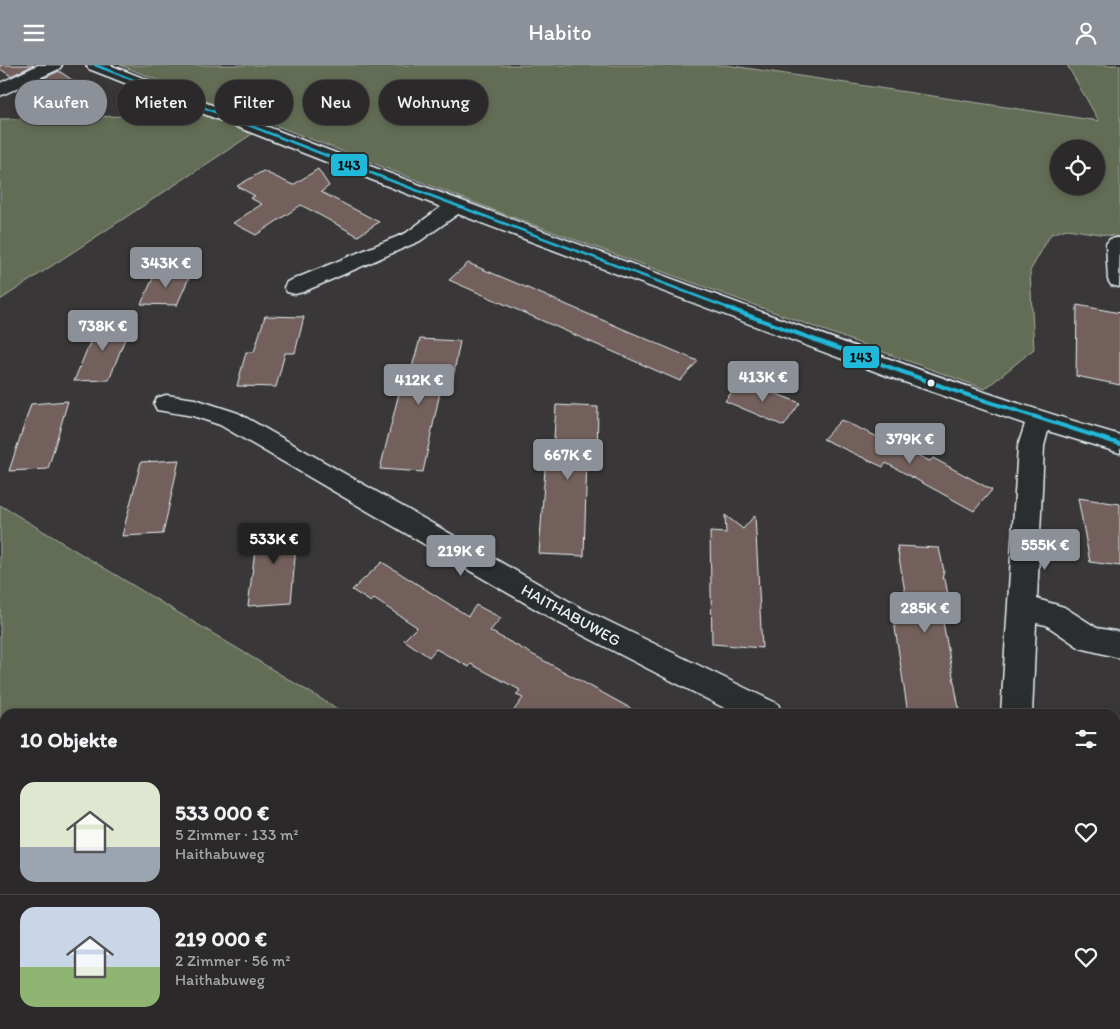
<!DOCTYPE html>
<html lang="de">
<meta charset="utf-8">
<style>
:root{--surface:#2b2929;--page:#373535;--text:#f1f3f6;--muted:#a6a6a8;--line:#474546;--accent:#8c9099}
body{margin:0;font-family:Itim,sans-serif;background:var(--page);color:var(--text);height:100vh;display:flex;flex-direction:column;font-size:19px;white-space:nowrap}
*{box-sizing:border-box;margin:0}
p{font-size:16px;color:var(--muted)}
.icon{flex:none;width:28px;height:28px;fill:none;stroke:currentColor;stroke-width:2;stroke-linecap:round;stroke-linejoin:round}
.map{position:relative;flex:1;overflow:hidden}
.sheet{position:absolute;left:0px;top:644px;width:1120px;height:321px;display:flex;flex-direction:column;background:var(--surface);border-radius:15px 15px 0 0;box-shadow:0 2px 8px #0003,0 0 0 1px var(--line)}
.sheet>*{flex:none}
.top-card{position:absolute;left:15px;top:15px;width:500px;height:45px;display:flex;gap:10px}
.buttons{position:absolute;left:1050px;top:75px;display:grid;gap:10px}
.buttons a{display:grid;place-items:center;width:55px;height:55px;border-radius:50%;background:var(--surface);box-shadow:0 2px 8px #0003,0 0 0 1px var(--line);font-size:25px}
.price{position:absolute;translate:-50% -42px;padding:0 11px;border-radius:5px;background:var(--accent);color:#fff;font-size:16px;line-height:32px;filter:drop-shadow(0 1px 2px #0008)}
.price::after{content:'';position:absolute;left:50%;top:30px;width:15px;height:11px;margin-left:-8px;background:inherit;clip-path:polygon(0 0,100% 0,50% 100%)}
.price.current{background:#222;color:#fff}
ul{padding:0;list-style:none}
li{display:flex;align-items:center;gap:15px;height:125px;padding:0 20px}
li+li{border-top:1px solid var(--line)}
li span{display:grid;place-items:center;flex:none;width:140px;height:100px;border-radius:15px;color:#555}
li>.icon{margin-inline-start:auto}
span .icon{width:60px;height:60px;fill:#fffc;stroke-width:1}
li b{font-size:21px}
h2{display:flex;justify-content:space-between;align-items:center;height:60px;padding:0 20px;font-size:21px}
.tag{padding:0 18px;border-radius:22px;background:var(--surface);box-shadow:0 2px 8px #0003,0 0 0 1px var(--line);font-size:18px;line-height:45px}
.tag.current{background:var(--accent);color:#fff}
header{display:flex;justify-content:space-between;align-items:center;height:65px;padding:0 20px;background:var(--accent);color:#fff;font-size:22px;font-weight:600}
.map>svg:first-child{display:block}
.green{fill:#646d54;stroke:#a6afa6;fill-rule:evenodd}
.building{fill:#73615c;stroke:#e8f1f8}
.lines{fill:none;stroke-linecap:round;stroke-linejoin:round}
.minor-casing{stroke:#e8f1f8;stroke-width:3}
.minor{fill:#2a2d2e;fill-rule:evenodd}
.bus-1-far1-casing{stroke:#2a2d2e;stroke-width:5}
.bus-1-casing{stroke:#2a2d2e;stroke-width:8}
.bus-1-far1{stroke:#20b9da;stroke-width:2.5}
.bus-1{stroke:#20b9da;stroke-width:4}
.bus-dot{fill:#e8f1f8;stroke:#2a2d2e;stroke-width:2}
.labels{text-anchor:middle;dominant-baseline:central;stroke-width:4;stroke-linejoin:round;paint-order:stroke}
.street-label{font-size:16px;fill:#e8f1f8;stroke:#2a2d2e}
.line-badge{stroke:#2a2d2e;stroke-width:2}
.pale-badge-label{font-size:14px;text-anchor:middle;font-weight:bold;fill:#111}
</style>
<header><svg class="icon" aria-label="menu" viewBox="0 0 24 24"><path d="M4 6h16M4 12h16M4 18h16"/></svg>Habito<svg class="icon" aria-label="person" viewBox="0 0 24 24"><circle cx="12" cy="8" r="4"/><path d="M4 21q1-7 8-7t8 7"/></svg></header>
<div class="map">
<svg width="1120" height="964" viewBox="0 0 1120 964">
<rect width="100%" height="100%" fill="#393737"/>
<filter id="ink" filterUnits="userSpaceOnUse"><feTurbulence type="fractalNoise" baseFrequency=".02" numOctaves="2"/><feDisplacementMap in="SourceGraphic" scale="10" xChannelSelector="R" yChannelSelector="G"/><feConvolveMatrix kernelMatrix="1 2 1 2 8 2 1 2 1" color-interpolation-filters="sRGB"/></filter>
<g filter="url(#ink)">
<path class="green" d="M120,0h606l373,56 -32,-56h53v172l-53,-8 -16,5 -21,37 4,78 -49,40 -481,-175 -235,-91 -269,177v-181l125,-3 52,-28zM1059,84h37v37h-37z
M0,440l346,209h-341v311h858l6,4h-869z"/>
<path class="building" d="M0,0h34l-23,11 -11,-7z
M59,6l25,17 -35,15 -23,-17z
M318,104l11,17 -8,6 58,30 -21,14 -57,-31 -45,30 -23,-12 29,-19 -12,-6 5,-2 -18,-10 26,-15 30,14z
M468,198l43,18 187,80 -18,20 -231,-101z
M156,207l35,1 -14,32 -36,-1z
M1077,240l43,8v72l-44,-9z
M265,251l39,1 -9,36h-10l-9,34 -39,-1 9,-34h8z
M98,258h33l-22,57 -35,1z
M420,274l40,2 -8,42h-10l-19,89 -43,-3 22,-88h6z
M741,315l59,23 -16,23 -59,-25z
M68,336l-20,68 -39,2 22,-67z
M556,340l42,2 -1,50 -10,-1 -3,100 -45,-2 7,-99 7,1z
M841,355l89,41 3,-3 59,32 -18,21 -88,-48 -3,4 -60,-28z
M179,395l-16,74 -41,2 19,-74z
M1078,433l42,6v62l-30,-4z
M725,450l18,14 12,-14 7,133 -50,-4 -2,-112 16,1z
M298,458l-7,80 -43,3 10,-80z
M897,481l42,2 5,23 -2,8h3l6,32h-10l19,103h-52l-16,-106 16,1z
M382,497l86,54 8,-11 25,13 -11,13 151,83h-130l12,-16 -7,-3 4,-5 -49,-26 -2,3 -33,-18 -7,8 -25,-17 13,-13 -43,-28 -3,3 -19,-12z"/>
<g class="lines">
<g class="minor-casing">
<path id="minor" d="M38,0h24l-3,4 -59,27v-13z
M86,0h24c191,76 383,148 576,219 144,53 287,108 434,151v18l-72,-22 -4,15 -7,153 27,8 33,21 23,4v26l-40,-10 -34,-23 -10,-2 -4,91h-31l17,-268 7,-22 -135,-47 -432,-163 -38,27 -117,51 -8,2 -8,-2 -3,-5 3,-5 119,-49 35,-26 -352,-138z
M1117,173h3l-1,49 -8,-2 -3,-5 -2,-36 4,-5z
M166,330l29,4 43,14 343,195 197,96 4,10h-46l-175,-90 -341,-199 -27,-9 -36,-6 -3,-6 3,-6z"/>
</g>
<use href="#minor" class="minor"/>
<g class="bus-1-far1-casing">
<path id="bus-1-far1" d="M95,0l289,113 347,131"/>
</g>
<g class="bus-1-casing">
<path id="bus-1" d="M728,243l224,82 168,54"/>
</g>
<use href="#bus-1-far1" class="bus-1-far1"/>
<use href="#bus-1" class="bus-1"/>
</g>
</g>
<circle class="bus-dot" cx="931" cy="318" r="4.5"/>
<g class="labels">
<g class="street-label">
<text transform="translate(571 550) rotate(29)">HAITHABUWEG</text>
</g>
</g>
<g class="line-badge">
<rect x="330" y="88" width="38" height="24" rx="5" fill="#20b9da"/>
<rect x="842" y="280" width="38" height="24" rx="5" fill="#20b9da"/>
</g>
<g class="pale-badge-label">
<text x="349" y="105">143</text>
<text x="861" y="297">143</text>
</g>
</svg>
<div class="buttons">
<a><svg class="icon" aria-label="locate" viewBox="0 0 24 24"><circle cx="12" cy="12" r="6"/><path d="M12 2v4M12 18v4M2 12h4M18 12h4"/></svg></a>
</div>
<b class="price" style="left:166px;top:224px">343K €</b>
<b class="price" style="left:103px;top:287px">738K €</b>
<b class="price" style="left:763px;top:338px">413K €</b>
<b class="price" style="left:419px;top:341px">412K €</b>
<b class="price" style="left:910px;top:400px">379K €</b>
<b class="price" style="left:568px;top:416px">667K €</b>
<b class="price current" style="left:274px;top:500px">533K €</b>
<b class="price" style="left:1045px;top:506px">555K €</b>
<b class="price" style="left:461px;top:512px">219K €</b>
<b class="price" style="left:925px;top:569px">285K €</b>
<div class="top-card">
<a class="tag current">Kaufen</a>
<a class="tag">Mieten</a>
<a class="tag">Filter</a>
<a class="tag">Neu</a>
<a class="tag">Wohnung</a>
</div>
<section class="sheet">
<h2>10 Objekte<svg class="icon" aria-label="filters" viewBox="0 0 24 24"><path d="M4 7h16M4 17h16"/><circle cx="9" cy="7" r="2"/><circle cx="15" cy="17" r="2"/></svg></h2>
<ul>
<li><span style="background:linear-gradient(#dfe7d0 65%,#9aa5b1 0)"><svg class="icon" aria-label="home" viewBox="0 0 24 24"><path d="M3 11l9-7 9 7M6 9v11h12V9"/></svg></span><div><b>533 000 €</b><p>5 Zimmer · 133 m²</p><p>Haithabuweg</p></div><svg class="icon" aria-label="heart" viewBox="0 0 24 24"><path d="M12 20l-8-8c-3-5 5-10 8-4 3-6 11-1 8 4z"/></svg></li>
<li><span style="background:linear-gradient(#c9d6e8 60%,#8fb573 0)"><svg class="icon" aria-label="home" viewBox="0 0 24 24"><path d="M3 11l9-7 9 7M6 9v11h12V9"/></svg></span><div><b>219 000 €</b><p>2 Zimmer · 56 m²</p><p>Haithabuweg</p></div><svg class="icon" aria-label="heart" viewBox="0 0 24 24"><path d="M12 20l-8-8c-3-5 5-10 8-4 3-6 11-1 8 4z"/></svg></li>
</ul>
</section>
</div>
